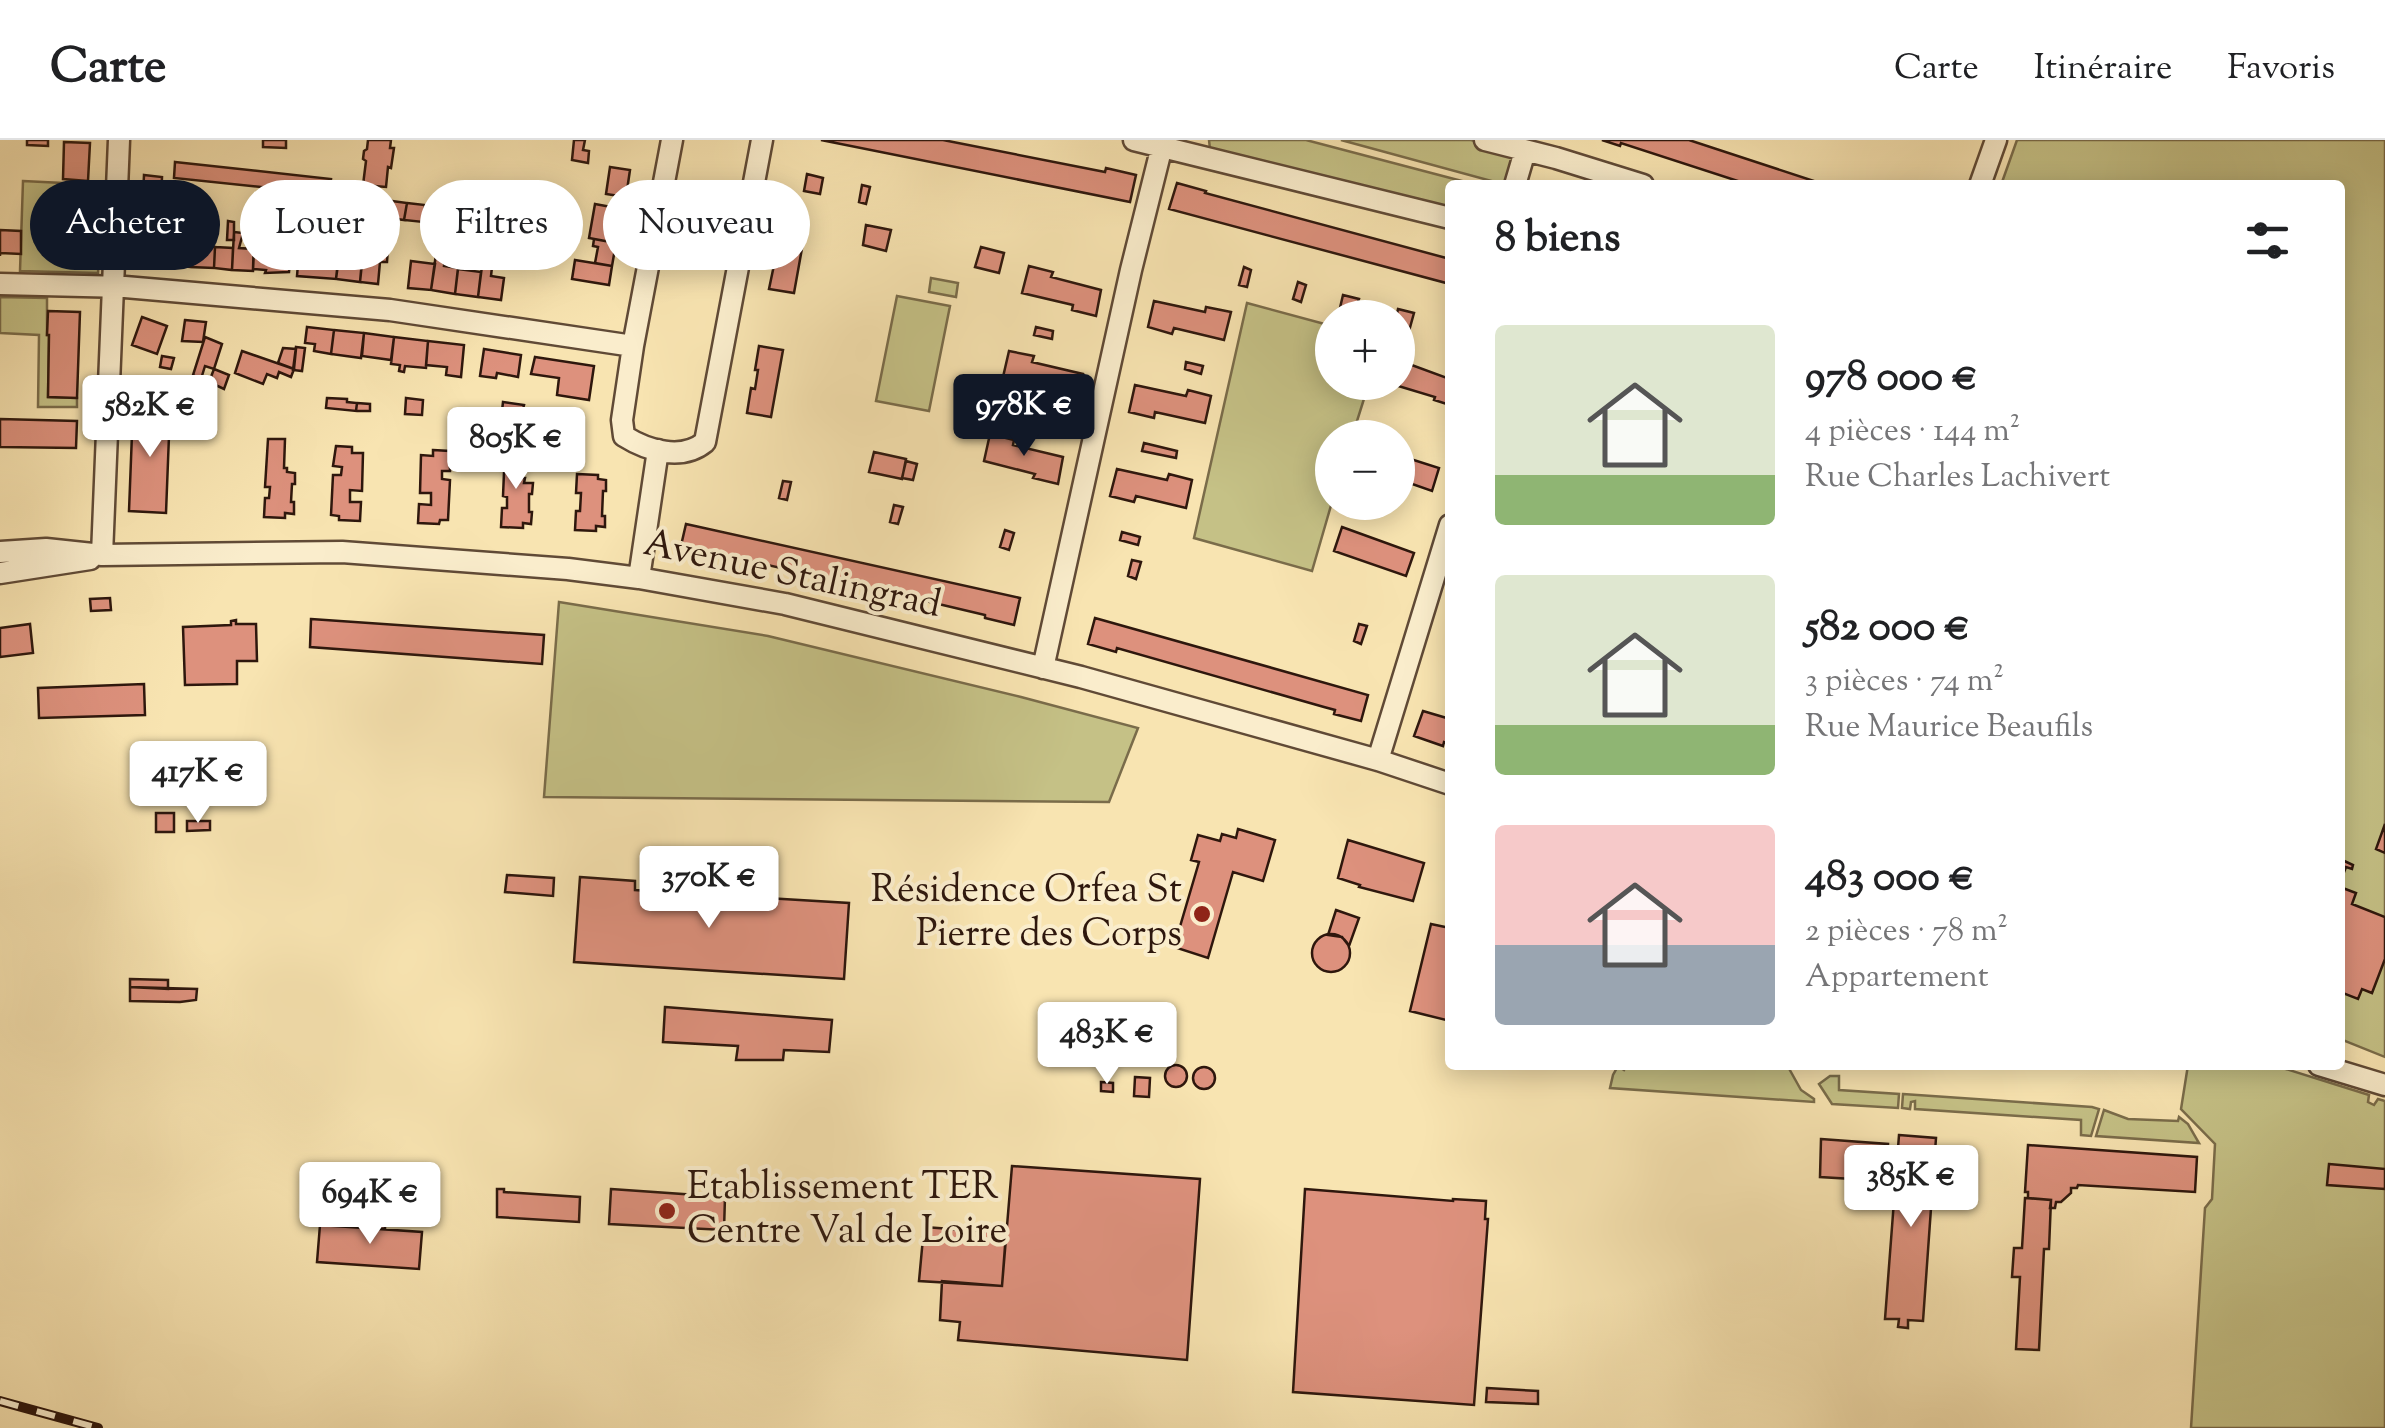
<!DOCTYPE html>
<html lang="fr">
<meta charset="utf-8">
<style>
:root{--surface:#fff;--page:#f2f2f2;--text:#202124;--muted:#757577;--line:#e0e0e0;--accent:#111827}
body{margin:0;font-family:"Sorts Mill Goudy",serif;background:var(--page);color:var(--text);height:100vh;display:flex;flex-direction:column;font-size:38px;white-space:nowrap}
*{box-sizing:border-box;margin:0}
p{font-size:32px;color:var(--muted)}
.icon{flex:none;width:55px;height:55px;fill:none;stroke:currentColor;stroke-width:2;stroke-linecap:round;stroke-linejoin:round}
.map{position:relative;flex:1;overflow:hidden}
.side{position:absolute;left:1445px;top:40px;width:900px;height:890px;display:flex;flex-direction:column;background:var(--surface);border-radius:10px;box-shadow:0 5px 25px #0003}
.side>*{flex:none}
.top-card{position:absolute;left:30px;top:40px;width:950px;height:90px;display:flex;gap:20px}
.tools{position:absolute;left:1315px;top:160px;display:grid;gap:20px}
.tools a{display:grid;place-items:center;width:100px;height:100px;border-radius:50%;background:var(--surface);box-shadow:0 5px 25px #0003;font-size:50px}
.price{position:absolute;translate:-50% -85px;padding:0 22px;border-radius:10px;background:#fff;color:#222;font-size:32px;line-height:65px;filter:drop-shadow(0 2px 5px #0008)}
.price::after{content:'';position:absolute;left:50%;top:60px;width:30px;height:22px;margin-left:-15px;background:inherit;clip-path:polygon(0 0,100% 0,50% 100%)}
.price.active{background:var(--accent);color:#fff}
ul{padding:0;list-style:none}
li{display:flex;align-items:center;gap:30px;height:250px;padding:0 50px}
li span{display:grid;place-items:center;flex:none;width:280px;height:200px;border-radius:10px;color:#555}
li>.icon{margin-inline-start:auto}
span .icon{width:120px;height:120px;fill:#fffc;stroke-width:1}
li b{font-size:42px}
h2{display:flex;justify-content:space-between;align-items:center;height:120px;padding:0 50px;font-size:42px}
.tag{padding:0 35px;border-radius:45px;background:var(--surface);box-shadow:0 5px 25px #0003;font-size:35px;line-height:90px}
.tag.active{background:var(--accent);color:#fff}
header{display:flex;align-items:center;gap:60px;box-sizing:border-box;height:140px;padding:0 50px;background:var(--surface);border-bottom:2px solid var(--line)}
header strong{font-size:48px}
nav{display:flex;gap:55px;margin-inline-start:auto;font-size:35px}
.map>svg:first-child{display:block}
.green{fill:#c5c186;stroke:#7a6c4a;stroke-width:2.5}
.building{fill:#dd917d;stroke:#2e170d;stroke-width:2.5}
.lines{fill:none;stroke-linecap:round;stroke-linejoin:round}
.minor-casing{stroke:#604a36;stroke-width:25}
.minor{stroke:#faedcc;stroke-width:20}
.rail-casing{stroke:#2e170d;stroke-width:10}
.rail{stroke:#faedcc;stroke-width:6;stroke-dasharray:19;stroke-linecap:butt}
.poi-dot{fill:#8f2418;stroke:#faedcc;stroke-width:4}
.labels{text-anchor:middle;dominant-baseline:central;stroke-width:8;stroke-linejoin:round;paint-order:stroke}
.street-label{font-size:38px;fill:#2e170d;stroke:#faedcc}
.poi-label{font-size:38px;fill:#2e170d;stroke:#faedcc;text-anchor:end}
</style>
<header>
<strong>Carte</strong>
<nav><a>Carte</a><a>Itinéraire</a><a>Favoris</a></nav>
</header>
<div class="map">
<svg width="2385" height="1288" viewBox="0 0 2385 1288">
<rect width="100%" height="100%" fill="#f8e4b1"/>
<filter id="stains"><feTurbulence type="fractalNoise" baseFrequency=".002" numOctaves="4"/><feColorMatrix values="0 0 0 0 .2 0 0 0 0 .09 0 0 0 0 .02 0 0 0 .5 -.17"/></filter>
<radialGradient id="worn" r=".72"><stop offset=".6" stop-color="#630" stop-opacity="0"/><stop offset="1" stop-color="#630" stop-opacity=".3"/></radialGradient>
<path class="green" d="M1209,0h97l171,45h-27v27l-240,-63z
M1341,0h130l39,10 4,4 -8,31z
M2017,0h368v917l-45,-18v-854h-339z
M23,41l80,4 -5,88 -78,-2z
M931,138l27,5 -2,14 -27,-5z
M897,156l53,10 -21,105 -53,-10z
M0,157l47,1v37h2l-1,62 29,1v9h-39l1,-72 -39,-2z
M1247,163l85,23v56l37,1 -17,54 -20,1v64l-20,69 -118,-33z
M559,462l209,34 253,61 117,31 -29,74 -565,-5z
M1627,925h160l14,25 13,9v3l-204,-14 3,-13 5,-9 6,4z
M2188,925h85l96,30 -1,7 6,3 4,-6 7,2v327h-194l14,-220 7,-9 3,-55 -34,-35z
M1830,936h9v14l60,4 -1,14 -66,-4 -13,-20z
M1903,954l189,13 7,2 -8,27 -10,-1v-15l-166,-11v-8l-4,1 -1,7 -8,-1z
M2104,970l24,9 50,2 1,-4 9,7 11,19 -103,-7z"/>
<path class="building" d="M27,0h21v6l-21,-1z
M263,0h23v8l-23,-1z
M368,0h23l-1,8h4l-3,20 -3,-1 -2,20 -23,-2 3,-24 -3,-2 1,-8 3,-2z
M574,0h11l-2,10 6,1 -1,12 -16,-3z
M821,0h122l162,32 1,-4 30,7 -6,27z
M1602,0h87l137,45h-76l-129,-42 -1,3z
M64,2l26,1 -2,38 -25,-2z
M175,22l156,17 -2,15 -155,-16z
M610,27l20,3 -4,27 -20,-3z
M807,34l16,4 -3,16 -16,-3z
M144,35l18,2 -2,41h10l-1,8 -24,-1v-8h-3z
M1177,43l29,8 -1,2 245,66v25l-281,-75z
M862,45l8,2 -4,17 -7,-2z
M536,46l10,1 -6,42 -10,-1z
M359,57l9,1 -1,12 -10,-1z
M368,58l9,1 -2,12 -8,-1z
M392,61l15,2 -3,17 -14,-2z
M407,63l18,2 -2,17 -19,-2z
M595,64l27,5 -6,34 -27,-5z
M228,81l6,1v18h-7z
M782,82l24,4 -12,67 -25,-4 5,-24 4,1 3,-20h-4z
M866,85l25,5 -5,21 -23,-6z
M150,89h9v10l9,1 -1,25 -27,-2 1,-25h8z
M0,90l21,1v23l-21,-1v3z
M234,92l9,1 -4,15 15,1 -1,22 -21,-1z
M184,93h8l-2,34 -23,-2 1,-22 15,1z
M486,95l15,2 -3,22 -5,-1 -2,18 13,2 -3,22 -23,-3z
M254,99l38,3 -3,30 -24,1 1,-3 -13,-1z
M594,99l22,4 -4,23 -17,-3 3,-16 -5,-1z
M364,104l24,3 -1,15h-7l-2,22 -18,-2z
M191,106l24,1 -1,21 -24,-1z
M215,107l18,1 -1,22 -18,-2z
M981,107l23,6 -5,20 -24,-6z
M517,110l10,1 -3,16 -9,-1z
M299,112l30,4 1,-4 9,1 -3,26 -39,-3z
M436,114l9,1 -1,11 14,2 -3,26 -24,-4z
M339,117l23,3 -2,22 -24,-3z
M575,120l37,6 -3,19 -37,-6z
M411,121l24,3 -4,26 -23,-2z
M1029,126l24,6 -2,5 50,13 -5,26 -24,-6 1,-5 -51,-12z
M1244,127l7,3 -4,17 -8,-2z
M458,129l23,3 -3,25 -23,-3z
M1298,142l8,3 -5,17 -8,-3z
M1343,155l16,4 -5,17 -15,-4z
M1154,161l51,11 1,-5 25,5 -7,28 -50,-12 -2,6 -24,-7z
M1398,169l16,4 -5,18 -11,-4v-9h-2z
M48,171l32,1 -3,86 -29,-1 1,-62h-2z
M142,177l25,9 -10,28 -25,-9z
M185,180l21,2 -3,20 -21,-1z
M307,187l27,3 -3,24 -17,-3 1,-7 -10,-1z
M1036,187l17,4 -1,8 -18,-4z
M334,190l30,3 -3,25 -30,-4z
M364,193l30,4 -3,23 -29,-4z
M205,197l17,7 -8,25 -9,-3 -4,13 -8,-4z
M394,197l34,4 -2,27 -21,-2 -1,6 -5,-1 1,-6 -9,-1z
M428,201l36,4 -3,32 -15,-2 1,-8 -21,-2z
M759,206l24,4 -12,67 -24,-4 4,-25 4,1 3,-19h-3z
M296,207l9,1 -3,23 -9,-1z
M283,208l13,1 -2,20 -16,-6z
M484,209l37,6 -3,22 -21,-4 -1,5 -16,-2z
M242,211l52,18 -3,8 -12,-5 -2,6 -10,-4 -4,10 -28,-11z
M1009,211l25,5 -2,6 51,12 -6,26 -24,-6 1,-6 -51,-11z
M162,216l12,2 -3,11 -11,-2z
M535,217l59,9 -5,34 -32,-5 2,-17 -28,-4z
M1398,220l52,19v26l-16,-5 1,-3 -50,-15h13z
M1186,222l17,4 -2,8 -16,-5z
M214,229l15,6 -5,14 -15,-7z
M1135,245l51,11 2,-6 23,6 -6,27 -50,-11 -1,6 -25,-6z
M327,258l20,1v3l10,1 -1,8 -30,-3z
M406,258l17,2 -1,15 -17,-1z
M503,262l21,3 -4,16 -19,-1z
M357,263l13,1v7h-14z
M133,268l37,2 -4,103 -37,-2z
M1017,274l16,3 -1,8 -17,-4z
M0,279l77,2 -1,27 -76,-1z
M990,294l24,6 -1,5 50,12 -5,27 -25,-6 2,-4 -51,-13z
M268,299h17l-1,29h3v4l8,1v11h-3l-1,18h3v12l-9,-1v5l-21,-1 1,-19h4l1,-11h-5z
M1144,303l33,8 -1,7 -34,-7z
M336,306l16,1v6h11l-1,38 -12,-1v12h11l-1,19 -21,-1v-4l-8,-1 2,-40h8l1,-8 -9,-1z
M505,309h17l-1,29h4l-1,5h9l-1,11h-3v18h3l-1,12 -8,-1v5l-22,-1 1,-19h5v-11l-4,-1z
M433,310l17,1v20h-8v8l8,1 -2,40h-8l-1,4 -21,-1 1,-19 12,1v-12h-11l1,-38 12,1z
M874,312l32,7 -4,20 -33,-7z
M1398,315l41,13 -7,23 -34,-12z
M906,321l11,3 -4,16 -11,-2z
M1117,329l50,11 2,-6 23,6 -6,28 -50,-12 -2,6 -24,-6z
M577,334l21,1v4l8,1v11h-3l-1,25h3v11l-9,-1v5l-21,-1 1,-19h4l1,-18h-5z
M783,341l8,1 -4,18 -8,-2z
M894,365l9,2 -5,17 -8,-2z
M686,384l334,74 -6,27 -29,-7v-3l-93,-22 -182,-41 -1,4 -29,-6z
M1342,387l72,26 -8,23 -72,-25z
M1005,390l9,3 -5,17 -9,-3z
M1122,392l18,5 -2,8 -18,-5z
M1132,420l9,2 -5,17 -8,-3z
M110,458l1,12 -20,1 -1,-12z
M1095,478l273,77 -7,26 -27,-7 1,-4 -11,-3 -207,-59 -1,4 -28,-8z
M311,479l233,16 -2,29 -232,-17z
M236,480v4h20l1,37h-20v23l-52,1 -2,-58 48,-2v-4z
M30,484l3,29 -33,4v-29z
M1359,484l8,2 -6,18 -7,-3z
M144,544l1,31 -106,3 -1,-30z
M1423,571l27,8v25l-6,-2 -1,4 -29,-10z
M156,673h18v19h-18z
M187,681h23v9l-23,1z
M2385,684v29l-9,-4z
M1238,689l37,11 -12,41 -30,-9 -25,86 -34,-11 25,-85 -8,-2 7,-25 22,6 2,-7 14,4z
M1348,700l76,23 -11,38 -54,-14 1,-2 -22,-7z
M2340,719l13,6 -1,4 -6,-2 -5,13z
M507,735l47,3 -1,18 -48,-4z
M580,737l55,4v9l214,13 -5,76 -270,-17z
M2340,747l16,6 -4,11 33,13v42l-13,34 -10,-4 -4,10 -18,-7z
M1336,770l23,8 -10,28 -7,-9 -14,-2z
M1431,784l19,4v93l-40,-10z
M1312 813a19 19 0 1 1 38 0a19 19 0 1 1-38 0Z
M130,839l38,1v9l-38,-2z
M130,847l67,2 -1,11 -16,2 -50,-1z
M665,867l167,13 -3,32 -45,-2 -1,10h-47l2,-14 -75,-4z
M1165 936a11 11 0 1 1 22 0a11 11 0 1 1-22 0Z
M1193 938a11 11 0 1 1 22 0a11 11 0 1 1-22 0Z
M1135,937l15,1 -1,19 -15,-1z
M1101,942l12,1v9l-12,-1z
M1899,995l37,3 -13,183 -15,-1v8l-10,-1 1,-8h-14z
M1821,999l67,5 -2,37 -66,-4z
M2028,1005l169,12 -2,35 -117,-7 -1,3h-6v5l-10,9h-5l-1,6h-5l1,-8 -23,-2v-6h-3z
M2329,1024l56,5v20l-58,-4z
M1012,1026l188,13 -13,181 -229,-20 2,-18 -20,-2 2,-39 60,5z
M336,1039l12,1 -2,16h-12z
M367.5 1046a5.5 5.5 0 1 1 11 0a5.5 5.5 0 1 1-11 0Z
M380 1047a6 6 0 1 1 12 0a6 6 0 1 1-12 0Z
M402,1046l33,3 -1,15 -32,-3z
M402,1046l33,3 -1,15 -32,-3z
M497,1049h7v3l76,5 -1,25 -82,-5z
M611,1049l114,8 -1,33 -115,-6z
M1305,1049l148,12v-2l33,2 -1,18h3l-14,186 -181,-13z
M2025,1058l26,2 -2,49h-5l-5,101 -23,-1 4,-72h-8l2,-29h8z
M320,1076l65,5v8l-65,-4z
M320,1085l102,7 -3,37 -102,-7z
M924,1087l82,6 -4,53 -83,-5z
M1487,1248l51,3v13l-52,-2z"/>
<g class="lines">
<g class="minor-casing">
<path id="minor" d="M672,0l-39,206 -11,74 2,16c24,15 58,25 81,6l57,-302
M1134,0l316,78
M1485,0l71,18 87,27
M1515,45l10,-34
M1980,45l16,-45
M0,144l125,3 265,23 243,36
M0,412l46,-3 56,6 240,-3 226,17 71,9 146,26 296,73 297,83 72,24
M102,415l17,-415
M0,433l90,-14
M639,438l19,-128
M1043,528l88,-398 31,-124
M1378,620l72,-235
M2319,925l66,20"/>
</g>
<use href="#minor" class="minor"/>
<g class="rail-casing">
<path id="rail" d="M0,1261l98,27"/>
</g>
<use href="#rail" class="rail"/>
</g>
<g class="poi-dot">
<circle cx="1202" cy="774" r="10"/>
<circle cx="667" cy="1071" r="10"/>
</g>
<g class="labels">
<g class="street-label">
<text transform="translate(792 436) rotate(12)">Avenue Stalingrad</text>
</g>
<g class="poi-label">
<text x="1182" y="752">Résidence Orfea St<tspan x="1182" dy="44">Pierre des Corps</tspan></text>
<text x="687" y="1049" text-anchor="start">Etablissement TER<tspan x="687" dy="44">Centre Val de Loire</tspan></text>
</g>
</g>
<rect width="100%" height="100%" filter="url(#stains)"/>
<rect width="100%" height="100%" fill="url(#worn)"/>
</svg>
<div class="tools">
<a>+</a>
<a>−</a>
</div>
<b class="price active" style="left:1024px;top:319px">978K €</b>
<b class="price" style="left:150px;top:320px">582K €</b>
<b class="price" style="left:516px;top:352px">805K €</b>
<b class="price" style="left:198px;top:686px">417K €</b>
<b class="price" style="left:709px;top:791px">370K €</b>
<b class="price" style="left:1107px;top:947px">483K €</b>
<b class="price" style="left:1911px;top:1090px">385K €</b>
<b class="price" style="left:370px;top:1107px">694K €</b>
<div class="top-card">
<a class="tag active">Acheter</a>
<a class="tag">Louer</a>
<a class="tag">Filtres</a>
<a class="tag">Nouveau</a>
</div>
<section class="side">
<h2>8 biens<svg class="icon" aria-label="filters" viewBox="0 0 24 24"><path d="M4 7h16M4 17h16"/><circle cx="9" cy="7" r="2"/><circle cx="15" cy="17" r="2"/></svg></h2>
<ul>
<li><span style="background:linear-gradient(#dfe7d0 75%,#8fb573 0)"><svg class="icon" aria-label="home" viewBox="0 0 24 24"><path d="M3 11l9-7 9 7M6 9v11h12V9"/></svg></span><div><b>978 000 €</b><p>4 pièces · 144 m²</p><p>Rue Charles Lachivert</p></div></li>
<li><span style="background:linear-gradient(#dfe7d0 75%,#8fb573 0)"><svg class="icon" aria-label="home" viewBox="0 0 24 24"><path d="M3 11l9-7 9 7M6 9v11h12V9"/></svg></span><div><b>582 000 €</b><p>3 pièces · 74 m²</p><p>Rue Maurice Beaufils</p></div></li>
<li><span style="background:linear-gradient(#f6c9c9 60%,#9aa5b1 0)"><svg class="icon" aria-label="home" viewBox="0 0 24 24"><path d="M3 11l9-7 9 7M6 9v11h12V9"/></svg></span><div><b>483 000 €</b><p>2 pièces · 78 m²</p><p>Appartement</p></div></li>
</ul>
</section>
</div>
